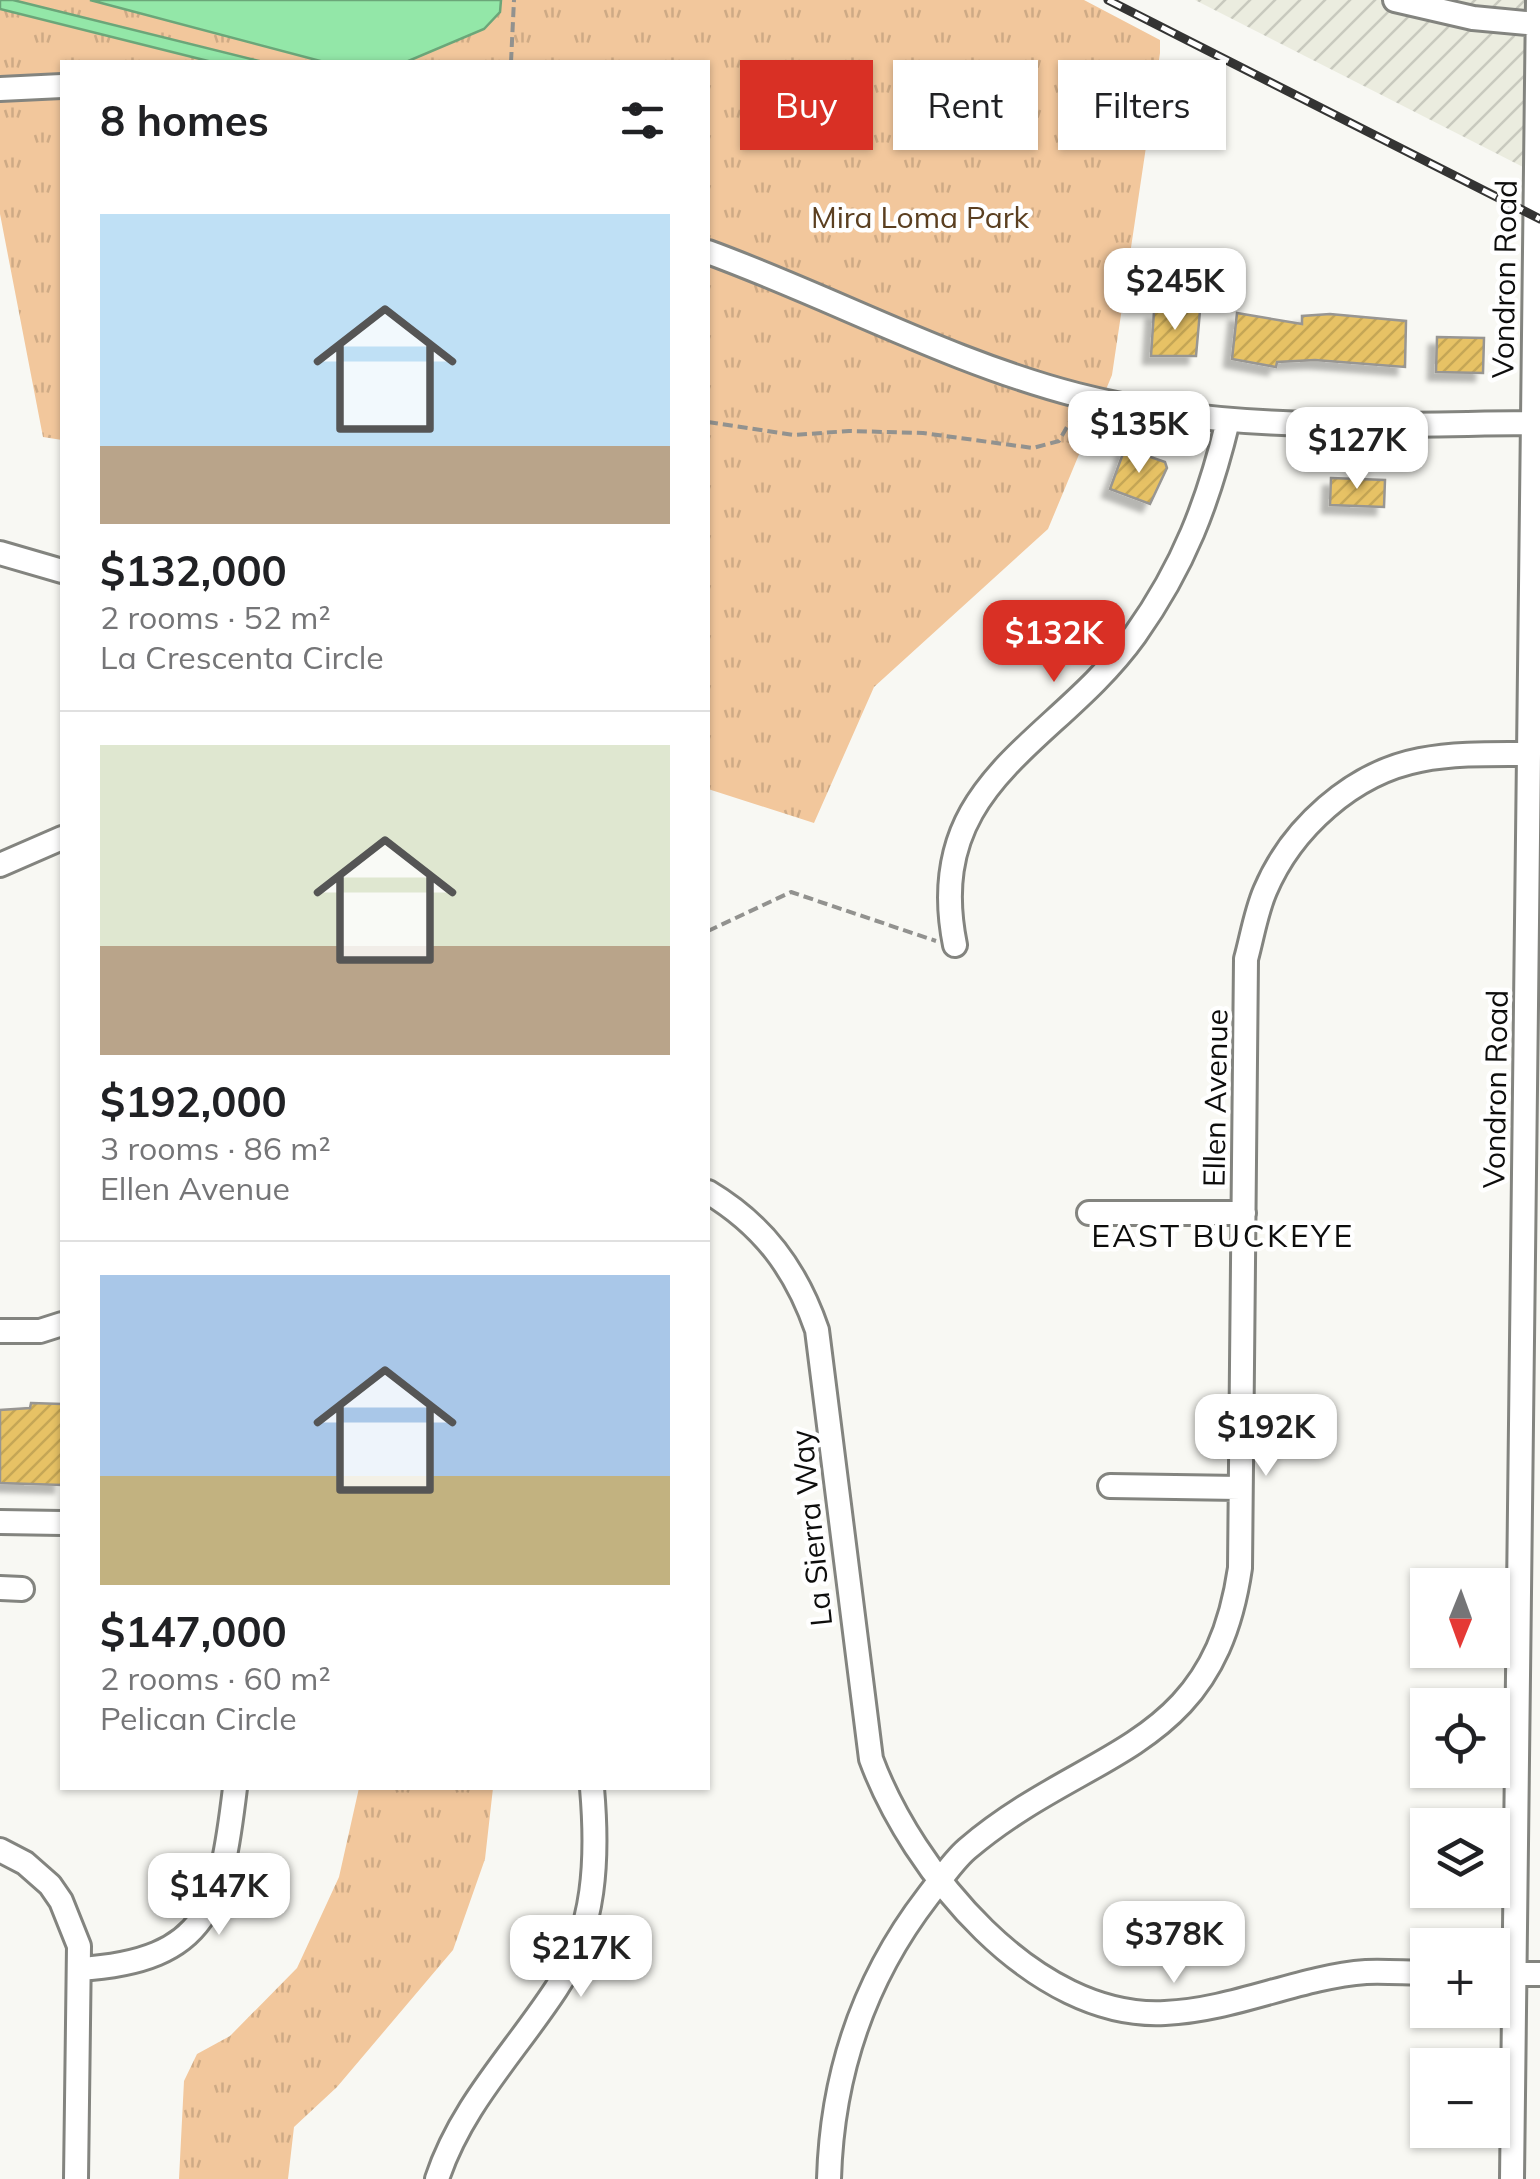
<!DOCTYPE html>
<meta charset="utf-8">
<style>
:root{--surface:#fff;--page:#f6f6f6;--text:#202124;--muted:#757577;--line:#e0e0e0;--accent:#d93025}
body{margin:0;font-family:Mulish,sans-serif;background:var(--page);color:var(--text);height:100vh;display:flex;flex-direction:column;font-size:38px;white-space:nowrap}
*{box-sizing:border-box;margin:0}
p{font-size:32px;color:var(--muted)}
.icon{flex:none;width:55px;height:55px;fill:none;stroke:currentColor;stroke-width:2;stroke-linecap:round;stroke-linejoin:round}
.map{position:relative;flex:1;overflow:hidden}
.details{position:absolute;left:60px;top:60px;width:650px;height:1730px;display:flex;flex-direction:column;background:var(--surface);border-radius:0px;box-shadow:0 2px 8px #0004}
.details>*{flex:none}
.banner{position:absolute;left:740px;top:60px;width:650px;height:90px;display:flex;gap:20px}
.needle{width:65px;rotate:181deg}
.fabs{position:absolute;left:1410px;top:1568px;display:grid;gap:20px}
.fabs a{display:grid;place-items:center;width:100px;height:100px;border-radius:0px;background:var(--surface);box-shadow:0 2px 8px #0004;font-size:50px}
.price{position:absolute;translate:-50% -85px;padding:0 22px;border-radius:20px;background:#fff;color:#222;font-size:32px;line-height:65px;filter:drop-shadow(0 2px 5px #0008)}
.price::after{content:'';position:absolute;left:50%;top:60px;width:30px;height:22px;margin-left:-15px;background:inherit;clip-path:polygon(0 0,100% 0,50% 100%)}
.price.on{background:var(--accent);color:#fff}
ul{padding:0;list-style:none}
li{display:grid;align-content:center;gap:20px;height:530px;padding:0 40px}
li+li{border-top:2px solid var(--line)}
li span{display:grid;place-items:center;height:310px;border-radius:0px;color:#555}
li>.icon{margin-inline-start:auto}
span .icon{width:180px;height:180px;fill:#fffc;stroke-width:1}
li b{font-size:42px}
h2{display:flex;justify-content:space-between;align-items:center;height:120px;padding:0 40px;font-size:42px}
.tag{padding:0 35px;border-radius:0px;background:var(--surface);box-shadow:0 2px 8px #0004;font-size:35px;line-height:90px}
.tag.on{background:var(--accent);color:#fff}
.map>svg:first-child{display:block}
.industrial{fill:url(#industrial-furrows)}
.grass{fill:url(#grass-tufts)}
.water{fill:#93e7a8;stroke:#6ba679;stroke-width:2.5}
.building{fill:url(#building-hatch);stroke:#989692;stroke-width:2.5;filter:url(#shadow)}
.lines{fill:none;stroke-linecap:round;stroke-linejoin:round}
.minor-casing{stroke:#83847f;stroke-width:28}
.path{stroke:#92928f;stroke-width:4;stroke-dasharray:10 5;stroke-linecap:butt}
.minor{stroke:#fff;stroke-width:22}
.rail-casing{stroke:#343433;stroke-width:9}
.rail{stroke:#fff;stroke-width:5;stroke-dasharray:15;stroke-linecap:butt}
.labels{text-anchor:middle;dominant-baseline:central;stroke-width:9;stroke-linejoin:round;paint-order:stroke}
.park-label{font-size:30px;fill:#5b3f20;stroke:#fff}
.street-label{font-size:30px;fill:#0d0d0c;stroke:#fff}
.neighbourhood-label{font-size:32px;letter-spacing:2.5px;fill:#0d0d0c;stroke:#fff}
</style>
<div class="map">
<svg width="1540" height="2179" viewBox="0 0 1540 2179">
<defs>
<pattern id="industrial-furrows" width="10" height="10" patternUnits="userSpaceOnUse" patternTransform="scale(2.5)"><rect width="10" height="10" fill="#ebecdf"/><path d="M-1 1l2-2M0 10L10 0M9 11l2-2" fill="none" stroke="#c8c9be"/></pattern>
<pattern id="grass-tufts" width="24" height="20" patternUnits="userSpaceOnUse" patternTransform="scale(2.5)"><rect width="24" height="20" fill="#f2c79c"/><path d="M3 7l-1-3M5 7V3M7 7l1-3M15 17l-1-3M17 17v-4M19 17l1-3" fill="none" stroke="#ceaa85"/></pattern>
<pattern id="building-hatch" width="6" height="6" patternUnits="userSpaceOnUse" patternTransform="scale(2.5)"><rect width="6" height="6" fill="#e7c265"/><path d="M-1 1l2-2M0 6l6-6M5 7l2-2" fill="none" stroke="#c5a656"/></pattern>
<filter id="shadow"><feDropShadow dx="-8" dy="8" stdDeviation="2.5" flood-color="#0004"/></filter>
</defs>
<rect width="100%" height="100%" fill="#f8f8f3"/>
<path class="industrial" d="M1195,0h345l-5,173z"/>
<path class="grass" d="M0,0h1084l76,40v13l-48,322 -64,154 -174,158 -60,136 -106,-34v-727h-646v378l-19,-3 -43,-223z
M359,1788h134l-8,71 -32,91 -116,137 -43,40 -6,52h-109l5,-98 13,-27 33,-18 67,-68 42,-91z"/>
<path class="water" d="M0,0h13l250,62h-51l-212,-53z
M90,0h411l-1,12 -16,17 -78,33h-82z"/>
<path class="building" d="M1177,309l23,2 -4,45h-45l3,-45 23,2z
M1237,313l65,11v-8l28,-2 76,7 -1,46 -90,-7 -38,2 -1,5 -44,-8z
M1437,337l47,1 -1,35 -47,-1z
M1125,448l40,14 2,6 -17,36 -40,-15z
M1331,478l54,2 -1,27 -54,-2z
M31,1403l31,1v81l-62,-2v-73l30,-2z"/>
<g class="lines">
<g class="minor-casing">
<path id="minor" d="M1395,0l78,18 64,6
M0,89l62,-3
M708,252c123,45 242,110 369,143 151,39 308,29 463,28
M0,553l62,18
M0,865l62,-27
M955,945c-33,-164 101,-200 180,-310 49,-69 73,-132 93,-214
M708,1192c55,33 88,77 109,138l54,429c41,111 163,261 294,254 69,-3 134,-36 201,-41 20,-1 41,1 62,1
M1089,1213h155
M0,1331h40l22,-7
M1110,1486l130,2
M0,1522l62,1
M0,1588l22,1
M0,1850l25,13 25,22 11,16 18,45 -3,233
M79,1969c131,-8 142,-65 156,-181
M1492,1974h48
M437,2179c24,-73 77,-126 119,-190 40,-60 42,-132 36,-201
M829,2179c3,-105 35,-200 99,-283 12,-15 24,-34 39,-47 121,-103 246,-95 273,-281l6,-609c6,-22 10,-47 19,-68 26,-62 87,-118 155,-131 35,-7 72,-6 109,-6
M1512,2179l26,-2179"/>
</g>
<path class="path" d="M511,62l3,-62
M708,422l86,13 55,-4 74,2 110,15 26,-7 13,-23
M708,931l83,-39 145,49"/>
<use href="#minor" class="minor"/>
<g class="rail-casing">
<path id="rail" d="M1108,0l432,219"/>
</g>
<use href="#rail" class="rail"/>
</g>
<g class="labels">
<g class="park-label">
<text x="920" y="217">Mira Loma Park</text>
</g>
<g class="street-label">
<text transform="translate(1504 279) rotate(-89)">Vondron Road</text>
<text transform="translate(1495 1089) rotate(-89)">Vondron Road</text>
<text transform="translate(1215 1098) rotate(-89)">Ellen Avenue</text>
<text transform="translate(811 1528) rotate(-96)">La Sierra Way</text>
</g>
<g class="neighbourhood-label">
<text x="1223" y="1235">EAST BUCKEYE</text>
</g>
</g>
</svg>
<div class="fabs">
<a><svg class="needle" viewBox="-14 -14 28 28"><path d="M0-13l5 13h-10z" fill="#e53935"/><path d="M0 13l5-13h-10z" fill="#757577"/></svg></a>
<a><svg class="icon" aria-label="locate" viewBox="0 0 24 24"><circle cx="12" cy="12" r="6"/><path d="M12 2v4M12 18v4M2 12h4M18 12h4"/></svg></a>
<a><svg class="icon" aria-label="layers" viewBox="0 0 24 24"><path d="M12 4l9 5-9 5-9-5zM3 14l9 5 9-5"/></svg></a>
<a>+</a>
<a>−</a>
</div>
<b class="price" style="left:1175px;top:333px">$245K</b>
<b class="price" style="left:1139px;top:476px">$135K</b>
<b class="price" style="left:1357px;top:492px">$127K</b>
<b class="price on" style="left:1054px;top:685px">$132K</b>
<b class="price" style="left:1266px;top:1479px">$192K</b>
<b class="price" style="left:219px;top:1938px">$147K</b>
<b class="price" style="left:1174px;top:1986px">$378K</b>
<b class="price" style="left:581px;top:2000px">$217K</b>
<div class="banner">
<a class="tag on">Buy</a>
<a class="tag">Rent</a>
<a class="tag">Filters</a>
</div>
<section class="details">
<h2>8 homes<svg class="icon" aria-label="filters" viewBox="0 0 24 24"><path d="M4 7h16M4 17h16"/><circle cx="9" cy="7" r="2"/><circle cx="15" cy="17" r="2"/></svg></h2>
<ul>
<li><span style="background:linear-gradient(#bfe0f5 75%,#b9a48a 0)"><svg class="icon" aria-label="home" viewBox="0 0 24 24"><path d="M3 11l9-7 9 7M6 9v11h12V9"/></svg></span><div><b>$132,000</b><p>2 rooms · 52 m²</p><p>La Crescenta Circle</p></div></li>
<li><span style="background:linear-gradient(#dfe7d0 65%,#b9a48a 0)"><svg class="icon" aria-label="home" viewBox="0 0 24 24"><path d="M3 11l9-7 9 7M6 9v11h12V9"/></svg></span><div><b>$192,000</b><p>3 rooms · 86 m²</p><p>Ellen Avenue</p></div></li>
<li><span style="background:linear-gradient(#a9c7e8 65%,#c2b280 0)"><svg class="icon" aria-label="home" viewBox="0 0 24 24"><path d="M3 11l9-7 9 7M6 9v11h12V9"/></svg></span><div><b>$147,000</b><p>2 rooms · 60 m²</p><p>Pelican Circle</p></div></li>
</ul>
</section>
</div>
